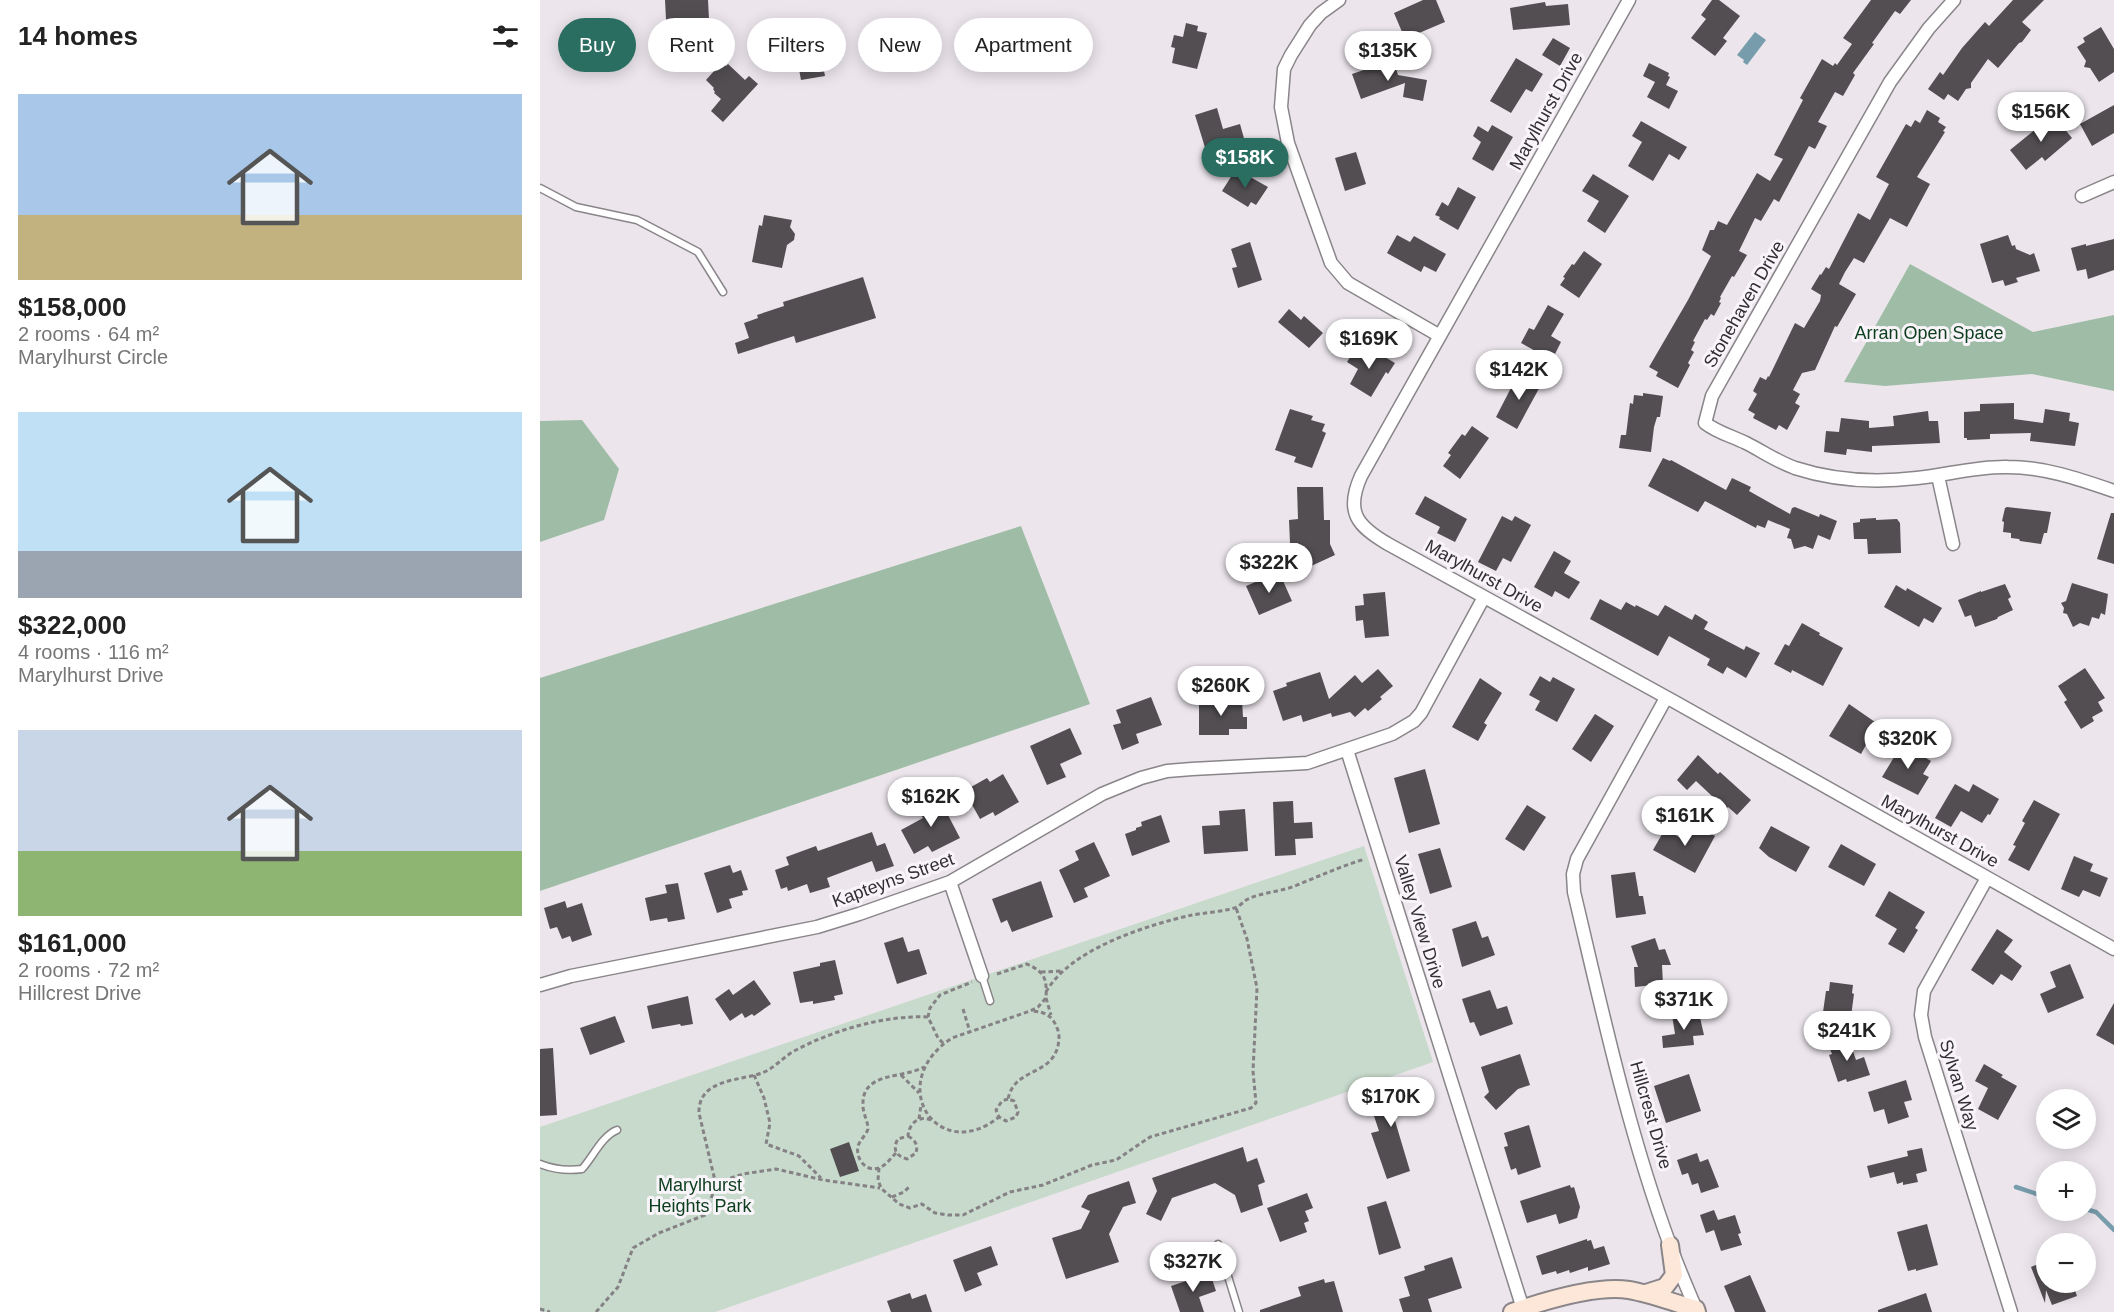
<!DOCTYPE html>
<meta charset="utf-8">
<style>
:root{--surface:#fff;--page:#f2f2f2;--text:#222;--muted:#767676;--accent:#296e61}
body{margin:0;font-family:Arial,sans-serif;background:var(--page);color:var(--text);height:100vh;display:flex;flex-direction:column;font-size:22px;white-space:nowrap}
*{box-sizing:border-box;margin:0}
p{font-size:20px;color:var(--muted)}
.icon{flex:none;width:33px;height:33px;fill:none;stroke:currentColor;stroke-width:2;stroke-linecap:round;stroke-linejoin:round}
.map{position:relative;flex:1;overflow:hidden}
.drawer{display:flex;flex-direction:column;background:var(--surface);width:540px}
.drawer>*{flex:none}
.banner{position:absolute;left:18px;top:18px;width:570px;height:54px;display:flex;gap:12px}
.buttons{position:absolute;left:1496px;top:1089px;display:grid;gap:12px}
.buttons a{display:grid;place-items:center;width:60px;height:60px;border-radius:50%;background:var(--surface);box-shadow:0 3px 15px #0003;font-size:30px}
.price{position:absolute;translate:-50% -51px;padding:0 14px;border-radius:21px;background:#fff;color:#222;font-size:20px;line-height:39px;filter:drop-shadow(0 2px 3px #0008)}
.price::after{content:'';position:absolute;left:50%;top:36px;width:18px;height:14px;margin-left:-9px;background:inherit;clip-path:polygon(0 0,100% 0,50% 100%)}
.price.current{background:var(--accent);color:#fff}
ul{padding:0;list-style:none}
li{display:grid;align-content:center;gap:12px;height:318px;padding:0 18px}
li span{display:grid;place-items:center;height:186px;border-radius:0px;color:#555}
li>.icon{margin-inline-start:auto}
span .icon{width:108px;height:108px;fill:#fffc;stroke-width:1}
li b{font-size:26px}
h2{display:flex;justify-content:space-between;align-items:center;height:72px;padding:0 18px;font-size:26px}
.tag{padding:0 21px;border-radius:27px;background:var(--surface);box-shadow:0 3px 15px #0003;font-size:21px;line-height:54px}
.tag.current{background:var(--accent);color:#fff}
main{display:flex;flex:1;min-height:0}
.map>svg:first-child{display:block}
.green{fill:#c7dacb}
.forest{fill:#9fbda6}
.water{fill:#779cab}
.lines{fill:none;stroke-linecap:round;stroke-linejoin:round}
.stream{stroke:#779cab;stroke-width:4.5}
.building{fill:#524e52}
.lane-casing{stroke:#898589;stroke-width:9}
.street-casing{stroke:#898589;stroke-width:15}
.secondary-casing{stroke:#898589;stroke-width:20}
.path{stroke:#858185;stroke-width:3;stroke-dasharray:4.5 3;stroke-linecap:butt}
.lane{stroke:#fff;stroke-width:6}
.street{stroke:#fff;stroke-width:12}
.secondary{stroke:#fde7d8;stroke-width:16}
.labels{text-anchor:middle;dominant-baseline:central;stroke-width:6;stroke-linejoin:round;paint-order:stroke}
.street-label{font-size:18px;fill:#312f31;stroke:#f9f4f9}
.park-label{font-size:18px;fill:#0c3e1e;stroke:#f9f4f9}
</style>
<main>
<section class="drawer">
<h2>14 homes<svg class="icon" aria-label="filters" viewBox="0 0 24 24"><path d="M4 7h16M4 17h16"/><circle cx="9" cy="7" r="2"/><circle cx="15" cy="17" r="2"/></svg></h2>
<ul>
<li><span style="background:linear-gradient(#a9c7e8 65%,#c2b280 0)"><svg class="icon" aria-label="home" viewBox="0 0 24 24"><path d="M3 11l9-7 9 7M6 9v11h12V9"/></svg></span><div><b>$158,000</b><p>2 rooms · 64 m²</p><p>Marylhurst Circle</p></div></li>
<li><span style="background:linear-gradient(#bfe0f5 75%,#9aa5b1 0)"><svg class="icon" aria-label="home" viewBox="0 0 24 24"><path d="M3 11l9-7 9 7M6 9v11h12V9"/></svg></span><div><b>$322,000</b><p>4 rooms · 116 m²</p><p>Marylhurst Drive</p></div></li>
<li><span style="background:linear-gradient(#c9d6e8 65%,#8fb573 0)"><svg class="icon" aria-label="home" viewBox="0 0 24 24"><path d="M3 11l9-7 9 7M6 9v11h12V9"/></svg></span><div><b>$161,000</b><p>2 rooms · 72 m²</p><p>Hillcrest Drive</p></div></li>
</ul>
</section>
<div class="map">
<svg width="1574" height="1312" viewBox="0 0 1574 1312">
<rect width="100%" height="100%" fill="#ece6ec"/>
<path class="green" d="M824,846l69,216 -718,250h-175v-185z"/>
<path class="forest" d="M1370,264l123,68 81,-17v76l-82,-17 -147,12 -41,-4z
M42,420l37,49 -15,51 -64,22v-121z
M481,526l69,178 -550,187v-213z"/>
<path class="water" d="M1215,32l11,8 -19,25 -4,-3 1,-2 -7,-5z
M651,671h14l1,29h-15z"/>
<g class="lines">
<path class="stream" d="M1476,1187l30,10
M1545,1209l11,3 18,18"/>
</g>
<path class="building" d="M125,0h43l2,38 -43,1z
M883,0h13l9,22 -40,17 -11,-26z
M1172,0h7l21,16 -17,22 4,3 -12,15 -24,-18 15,-19 -5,-4z
M1331,0h40l-11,14 -5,-3 -23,32 2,1 -21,29 2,2 -12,21 -8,-4 -17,30 9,4 -12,23 -6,-3 -30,56 -5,-3 -13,22 -6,-3 -16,33 8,4 -13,22 -2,-1 -12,21 1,1 -2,4 2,1 -7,13 -3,-2 -4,6 -2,-1 -12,22 2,1 -4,8 3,2 -6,11 2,2 -12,23 -22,-12 2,-4 -9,-5 39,-67 23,-44 -9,-6 8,-20h4l4,-9 9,4 30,-52 13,8 13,-22 -9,-4 29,-55 -3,-2 22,-39 11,7 2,-3 2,2 15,-21 -9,-6z
M1473,0h31l-22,22 9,8 -9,12 -3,1 -21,25 -10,-9 -17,24v5l-5,1 -8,12 -10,-7 -4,6 -16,-11 12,-17 3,3 19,-27 23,-26 4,4z
M1005,2l1,4 22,-2 2,21 -57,5 -3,-22z
M646,23l12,3 -1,5 10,2 -10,36 -25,-6 3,-15 -4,-1 3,-12 9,2z
M1561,27l13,22v23l-15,10 -9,-14 -6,-1 2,-6 -9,-14 8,-5 -2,-4z
M1013,38l17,10 -10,18 -18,-11z
M281,55l4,21 -24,4 -4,-21z
M976,58l27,16 -11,18 -6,-3 -15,24 -21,-12z
M853,60l5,15 29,5 -4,21 -20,-4 2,-14 -44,16 -9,-25z
M182,62l4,4 2,-2 17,16 4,-4 9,8 -35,38 -12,-11 10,-12 -7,-6 1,-1 -2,-3 1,-1 -8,-8z
M1109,63l20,10 -1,3 2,1 -4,8 12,6 -9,18 -22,-12 8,-15 -12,-6z
M1574,105v28l-22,13 -12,-22z
M677,108l6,21 17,-5 5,18 -38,12 -12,-39z
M1387,110l13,8 -2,4 8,5 -3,4 2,1 -28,45 13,7 -23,43 -17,-9 -26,45 -10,-5 -9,14 -6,12 17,10 -19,33 -2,-1 -20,44 -13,3 -9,17 7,4 -5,9 5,3 -13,24 -8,-5 -3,5 -23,-12 2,-4 -7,-4 9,-16 -4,-3 7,-14 6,3 2,-4 1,1 26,-54 9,5 16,-27 1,-6 -10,-6 9,-15 1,1 5,-8 3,2 29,-56 12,7 19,-36 -13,-7 30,-53 5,3 4,-7 5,3z
M1513,115l19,23 -27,23 -3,-4 -16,13 -16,-20z
M1101,121l46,26 -8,13 -10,-6 -16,27 -25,-15 14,-24 -10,-6z
M952,125l21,12 -20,34 -21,-12 9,-17 -8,-6 5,-10 10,6z
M816,152l10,32 -21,7 -10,-33z
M696,169l32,18 -12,18 -5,-3 -3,5 -26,-16z
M1053,174l36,22 -24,37 -18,-12 12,-20 -17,-10z
M918,187l18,10 -18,33 -19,-11 1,-2 -5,-2 7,-13 6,4z
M224,215l28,5 -2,7 5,7 -1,6 -7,5 -5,23 -30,-6 7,-37 3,1z
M857,235l13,7 4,-6 32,18 -10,18 -12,-6 -3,6 -34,-19z
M1468,235l4,11 3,-1 1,4 14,6 4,-2 6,18 -24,7 2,4 -13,4 -2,-6 -11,3 -12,-39z
M1574,239v31l-26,9 -2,-10 -9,2 -6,-23 15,-4v2z
M710,242l12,38 -24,8 -6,-20 5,-1 -6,-18z
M1044,251l18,13 -23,34 -19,-13 5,-7 -2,-1 9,-13 2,1z
M323,277l13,41 -80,25 -2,-7 -56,18 -3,-11 14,-5 -5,-15 14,-5 -1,-3 27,-9 -1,-4z
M1008,305l16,9 -13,22 10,6 -9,18 -31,-17 8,-15 5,2z
M749,309l12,11 3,-4 19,17 -14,15 -31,-26z
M817,346l12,8 1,-2 6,4 2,-3 17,10 -7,11 -2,-2 -15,25 -21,-13 8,-15 -11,-7z
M984,373l18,10 -25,46 -21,-12 17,-33 4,2z
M1103,393l20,3 -3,21h-3l-3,10 -3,25 -32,-4 2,-13h5l4,-32 3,1 1,-9 9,1z
M1474,403v16l29,4 2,-14 25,4 -1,8 10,2 -4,23 -45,-5 1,-8 -41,1v5l-23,1v-2h-3v-26l16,-1v-7z
M750,409l23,7 -2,4 14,4 -3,7 4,2 -14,35 -18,-6 2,-5 -21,-7z
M1388,411l1,10h9l2,22 -68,3v6l-25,-3 -1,6 -22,-3 2,-21 13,1 2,-14 28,3v7l25,-2 -1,-10z
M932,426l17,12 -29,41 -17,-13 8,-11 -3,-2 14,-19 3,2z
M1123,458l7,3 1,-1 55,30 6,-12 19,9 -2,4 41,23 2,-6 3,-1 24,10 1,-3 17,7 -7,19 -12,-5 -5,14 -8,-3 -11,3 -3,-10 -4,-1 3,-9 -22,-9 -3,8 -8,-3 -1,3 -51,-27 -7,11 -50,-26z
M757,487h26l1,33h6v24l5,11 -26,12 -11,-24h-8l-1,-23 9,-1z
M885,496l42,23 -12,23 -18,-9 3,-6 -25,-13z
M1467,507l44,5 -4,21h-3l-3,11 -21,-3 -1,-2 -8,-1v-5l-8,-1 1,-10 -2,-1 3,-13z
M1571,513h3v51l-17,-5z
M962,516l10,5 3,-5 16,9 -20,37 -8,-4 -7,13 -18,-9z
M1336,518v2l21,-1 3,4 1,30 -33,1 -1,-15h-13l-1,-16 7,-1v-3z
M1014,551l17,10 -7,12 16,9 -11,17 -14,-8 -3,6 -18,-10z
M739,572l13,29 -33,14 -13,-29z
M1532,583l36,11 -3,21 -4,-2 -2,6 -7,-2 -3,9 -9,-3 -7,4 -6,-13 -4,-1 1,-5 -3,-5 5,-2z
M1465,584l6,13 -3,2 5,11 -15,7 -1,2 -22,8 -4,-12 -6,2 -7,-17 23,-9v1z
M1356,585l10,6 1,-3 35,20 -9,15 -9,-5 -5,9 -35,-20z
M845,592l4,44 -24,2 -2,-18 -7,1 -1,-15 9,-1 -1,-11z
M1060,599l21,11 5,-8 9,5 1,-2 22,11 7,-11 27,15 3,-6 13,8 -4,7 40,21 2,-4 14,7 -14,25 -19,-11 -4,7 -16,-9 3,-6 -41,-23 -11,20 -68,-37z
M1262,623l18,10 -1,2 24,13 -20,38 -31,-16 -1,3 -17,-9 11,-20 4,2z
M1545,668l20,30 -7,4 5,9 -11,6 2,4 -13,8 -17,-27 3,-2 -9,-14z
M838,669l15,17 -13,11 2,2 -14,12 -3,-3 -10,9 -5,-5 -18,5 -1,-4 -28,9 -2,-7 -18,6 -10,-30 14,-5 -1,-3 34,-11 9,27 26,-24 7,8z
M1000,676l10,6 3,-5 22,12 -18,33 -22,-12 5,-9 -11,-6z
M940,678l22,15 -18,30 3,2 -9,16 -26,-14z
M611,697l11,28 -26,9 3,9 -17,7 -9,-25 8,-2 -5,-13z
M702,700l1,17h4v12h-18v6h-30v-34z
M1309,704l26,18 -2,3 3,2 -15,27 -32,-18z
M1055,714l19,12 -23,36 -19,-13z
M530,728l12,26 -22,10 6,13 -19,8 -17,-39z
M1362,744l29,17 -8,13 6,3 -11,18 -36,-18z
M1158,755l20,19 2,-2 31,28 -14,15 -9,-8 -6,6 -13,-12 4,-4 -17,-16 -9,9 -10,-10z
M885,769l15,55 -31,9 -15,-55z
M463,774l16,28 -24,14 -2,-4 -13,7 -14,-25 7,-4 -2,-3 16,-9 3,4z
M1415,784l14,8 4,-8 26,15 -9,16 -2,-1 -6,9 -21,-12 -10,16 -16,-9z
M398,796l22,42 -28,14 -4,-6 -14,8 -13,-24 22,-12 -6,-11z
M1494,800l26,14 -31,57 -21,-11 8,-14 -3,-1 12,-22 -3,-2z
M753,801l1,22 18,-1 1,16 -18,1 1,16 -21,1 -2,-54z
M987,805l19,12 -22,34 -19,-12z
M705,809l3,42 -44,3 -2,-28 18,-1 -1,-14z
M621,815l9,27 -38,14 -7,-22 11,-4v-2l6,-2 -1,-4z
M1153,824l22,12 -20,37 -42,-23 12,-21 19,11z
M1231,826l39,21 -14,25 -27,-15 -10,-9z
M332,832l5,14 8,-3 9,23 -18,6 -4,-11 -45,17 3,9 -20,6 -3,-9 -19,7 -1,-4 -6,2 -6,-19 14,-5 -3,-8 30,-11 2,5z
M554,842l16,34 -26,12 4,9 -14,6 -15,-33 20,-10 -4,-9z
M1301,844l35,20 -12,22 -36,-19z
M900,848l12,39 -22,7 -12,-40z
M1534,856l19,8 -3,7 18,7 -8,19 -17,-7 -4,7 -18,-8z
M190,865l3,8 8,-3 7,20 -6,1 1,4 -14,4 3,9 -15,5 -13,-40z
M1095,872l4,24h4l3,18 -30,4 -5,-43z
M501,881l12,36 -41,15 -5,-12 -6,3 -9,-24z
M138,883l7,36 -17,3 -1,-4 -17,3 -5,-23 22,-5 -2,-8z
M1349,891l36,21 -10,16 3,2 -14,23 -16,-9 9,-15 -22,-13z
M25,901l2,7 15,-5 10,32 -20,7 -2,-6 -8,3 -5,-12 -7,2 -6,-21z
M936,921l6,17 6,-2 7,19 -33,12 -10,-38z
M1457,929l16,11 -9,12 18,14 -10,15 -11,-7 -8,11 -22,-15z
M363,937l5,15 11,-3 8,25 -30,10 -13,-41z
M1115,938l4,12 6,-1 6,16h-9l1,19 -28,3 -1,-20h4l-7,-21z
M295,960l8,34 -9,2 1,4 -22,4v-3l-13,2 -7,-31 27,-6v-3z
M1530,964l14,34 -36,15 -8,-19 16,-7 -6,-15z
M214,980l17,24 -17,12 -2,-2 -7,4 -3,-5 -12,8 -15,-22 14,-10 4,6z
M1290,982l23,3 -1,8 2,1 -4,30 -18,-3 1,-8 -10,-1 3,-21h3z
M950,990l7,19 10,-3 6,18 -33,12 -6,-14 -4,1 -8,-24z
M148,996l5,28 -12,2 -1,-2 -28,5 -5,-23z
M1574,1003v42l-18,-10z
M1159,1013l5,22 -11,1 1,9 -31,3 -1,-12 13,-2 -3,-19z
M75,1016l10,26 -35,13 -10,-27z
M1308,1037l8,23 8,-3 6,18 -23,7 -1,-3 -8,3 -9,-27 3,-1 -4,-10z
M13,1048l4,67 -17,1v-67z
M980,1054l10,31 -12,4 -22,21 -12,-13 5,-5 -8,-25z
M1444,1064l19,11 -2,2 16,9 -19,34 -20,-11 10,-21 -13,-7z
M1149,1074l12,37 -35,12 -12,-37z
M1366,1080l6,20 -8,2 5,15 -21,7 -4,-15 -10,3 -6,-20z
M850,1085l2,5 12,-4 1,3 5,-2 7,18 -24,9 17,57 -23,8 -16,-46 8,-2 -7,-21 3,-5 -5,-13z
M989,1125l12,42 -23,8 -2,-7 -5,2 -7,-23 4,-1 -4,-13z
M309,1142l10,29 -19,6 -10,-28z
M703,1147l4,15 10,-4 8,24 -7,3 5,20 -22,8 -6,-18 -20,-12 -43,15 -11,23 -15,-7 11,-23 -5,-13z
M1382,1148l5,23 -11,3 2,8 -15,3v-3l-6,2 -3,-12 -24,6 -3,-12 41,-10 -1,-5z
M1157,1153l3,9 8,-3 11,28 -18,6 -3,-10 -6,2 -4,-12 -6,2 -5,-15z
M589,1181l7,22 -13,4 -14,27 10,28 -53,17 -14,-41 29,-9 9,-18 -9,-4 7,-12z
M1030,1185l1,3 3,-1 6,20 -3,11 -18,6 -3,-10 -29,9 -7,-22z
M767,1193l6,15 -8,3 4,10 -5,2 3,9 -27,10 -13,-34z
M846,1201l15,47 -22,7 -12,-48z
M1174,1210l4,10 17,-5 6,18 -3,1 4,11 -21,6 -7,-21 -8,3 -6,-18z
M1387,1224l11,41 -22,6v-2l-8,2 -11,-39z
M1047,1239v2l4,-1 3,9 10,-3 6,18 -22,7v-4l-18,6 -1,-3 -12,4 -1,-3 -14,4 -6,-19z
M451,1246l7,19 -21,8 5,12 -17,7 -12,-32z
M912,1257l10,31 -34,11 4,13h-29l-4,-13 11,-3 -6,-19 21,-7 -1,-4z
M1506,1261v21h26l5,14 -25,9 -6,-15 -1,13 -14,-36z
M670,1273l6,18 -17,6 5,15h-24l-9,-26z
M1210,1275l16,37h-31l-11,-26z
M784,1279l1,4 9,-2 9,31h-83v-2l41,-14 -3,-9z
M370,1293l2,6 14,-5 6,18h-41l-4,-11z
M1386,1293l6,19h-54v-2z"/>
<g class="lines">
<g class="lane-casing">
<path id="lane" d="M0,188l36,19 61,13 61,32 25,40
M442,976l8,25
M0,1164c15,6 27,7 42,5 11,-12 20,-33 35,-39
M678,1244l21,68"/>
</g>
<g class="street-casing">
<path id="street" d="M799,0l-18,13 -11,12 -19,30 -7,14 -3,38 7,36 43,120 17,20 92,53
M1089,0l-268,476c-16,36 -4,50 27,68l287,158 439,247
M1414,0l-25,28 -39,54 -178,314 -7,27c13,10 27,13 41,20 16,8 32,19 49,25 40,13 80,15 122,10 30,-3 60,-12 91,-11 37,0 71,12 106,24
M1542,196l32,-14
M1398,476l15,68
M1126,698l-89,161 -4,15 1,18c28,118 54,239 96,353 8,22 17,43 26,64
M807,750l177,562
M1447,878l-63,113 -3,24 4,22 86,275
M410,882l32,94
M0,985l31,-9 246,-49 42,-13 91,-32 152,-88 39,-16 26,-7 25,-2 115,-6 85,-29 22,-13 7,-8 63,-116"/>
</g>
<g class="secondary-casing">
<path id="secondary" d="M1106,1293l19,-6 9,-12 -4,-30
M972,1312c32,-11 84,-27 117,-22 23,4 45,13 67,19l1,3"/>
</g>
<path class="path" d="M501,972l21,-1
M457,974l30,-10c18,8 20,15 19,34l-8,9 -8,4 -78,27c-69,45 -14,128 47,79
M506,992c24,-43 101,-67 146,-77 11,-2 36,-4 45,-8 4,-2 7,-6 11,-8 15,-7 33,-7 49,-14 23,-9 44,-19 68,-26
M506,998l5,17
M423,1009l7,23
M403,1043l-5,-5 -10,-21 2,-9 10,-13 32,-13
M214,1075l10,23 6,25 -4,21 33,12 22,22
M361,1075l18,18
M468,1099l-6,2 -6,9 3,7 7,4 10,-4 2,-5 -4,-11 -6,-2c7,-32 42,-22 50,-53 1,-6 2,-12 -1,-18 -5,-13 -12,-16 -25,-17
M379,1119l2,-14
M368,1136c8,5 10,9 8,17l-9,6c-11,-3 -15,-10 -9,-20l10,-3c1,-12 10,-21 23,-16
M356,1153c-5,5 -9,11 -15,14 -13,7 -26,-7 -23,-21 2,-6 8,-11 10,-17 0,-8 -5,-15 -5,-23 -2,-35 40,-27 61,-39
M339,1168l-1,12 3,8 18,16 11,4 12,-4 13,9 13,2h15l47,-23 33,-7 49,-20 24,-5 34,-23 101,-29 5,-5 -3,-32 4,-83 -10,-49 -11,-31
M176,1185l-17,-72c-1,-34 40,-32 63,-40 13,-5 22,-17 34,-23 38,-20 89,-35 132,-33
M352,1197l12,-5 6,-6
M0,1309l10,3
M56,1312l22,-25 15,-39 26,-15 46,-18 11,-30 6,-4 21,-7 33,-5 47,11 57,8"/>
<use href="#lane" class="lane"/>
<use href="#street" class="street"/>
<use href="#secondary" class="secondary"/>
</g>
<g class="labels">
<g class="street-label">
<text transform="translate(1006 111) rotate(-61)">Marylhurst Drive</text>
<text transform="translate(1204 304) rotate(-60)">Stonehaven Drive</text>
<text transform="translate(944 576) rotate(29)">Marylhurst Drive</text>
<text transform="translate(1400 831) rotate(29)">Marylhurst Drive</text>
<text transform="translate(353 880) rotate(-20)">Kapteyns Street</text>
<text transform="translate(880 922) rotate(73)">Valley View Drive</text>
<text transform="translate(1419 1085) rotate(73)">Sylvan Way</text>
<text transform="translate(1111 1115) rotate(74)">Hillcrest Drive</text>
</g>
<g class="park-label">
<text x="1389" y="333">Arran Open Space</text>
<text x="160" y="1185">Marylhurst<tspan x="160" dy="21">Heights Park</tspan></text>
</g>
</g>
</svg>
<div class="buttons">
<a><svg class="icon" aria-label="layers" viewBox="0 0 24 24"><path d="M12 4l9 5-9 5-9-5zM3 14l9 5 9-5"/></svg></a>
<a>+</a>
<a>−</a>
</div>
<b class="price" style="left:848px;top:82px">$135K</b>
<b class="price" style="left:1501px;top:143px">$156K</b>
<b class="price current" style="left:705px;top:189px">$158K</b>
<b class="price" style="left:829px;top:370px">$169K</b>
<b class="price" style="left:979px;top:401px">$142K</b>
<b class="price" style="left:729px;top:594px">$322K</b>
<b class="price" style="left:681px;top:717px">$260K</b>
<b class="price" style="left:1368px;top:770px">$320K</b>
<b class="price" style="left:391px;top:828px">$162K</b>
<b class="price" style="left:1145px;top:847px">$161K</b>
<b class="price" style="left:1144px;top:1031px">$371K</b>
<b class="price" style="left:1307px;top:1062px">$241K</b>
<b class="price" style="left:851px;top:1128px">$170K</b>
<b class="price" style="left:653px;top:1293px">$327K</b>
<div class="banner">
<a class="tag current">Buy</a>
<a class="tag">Rent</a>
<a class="tag">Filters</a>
<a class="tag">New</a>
<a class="tag">Apartment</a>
</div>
</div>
</main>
